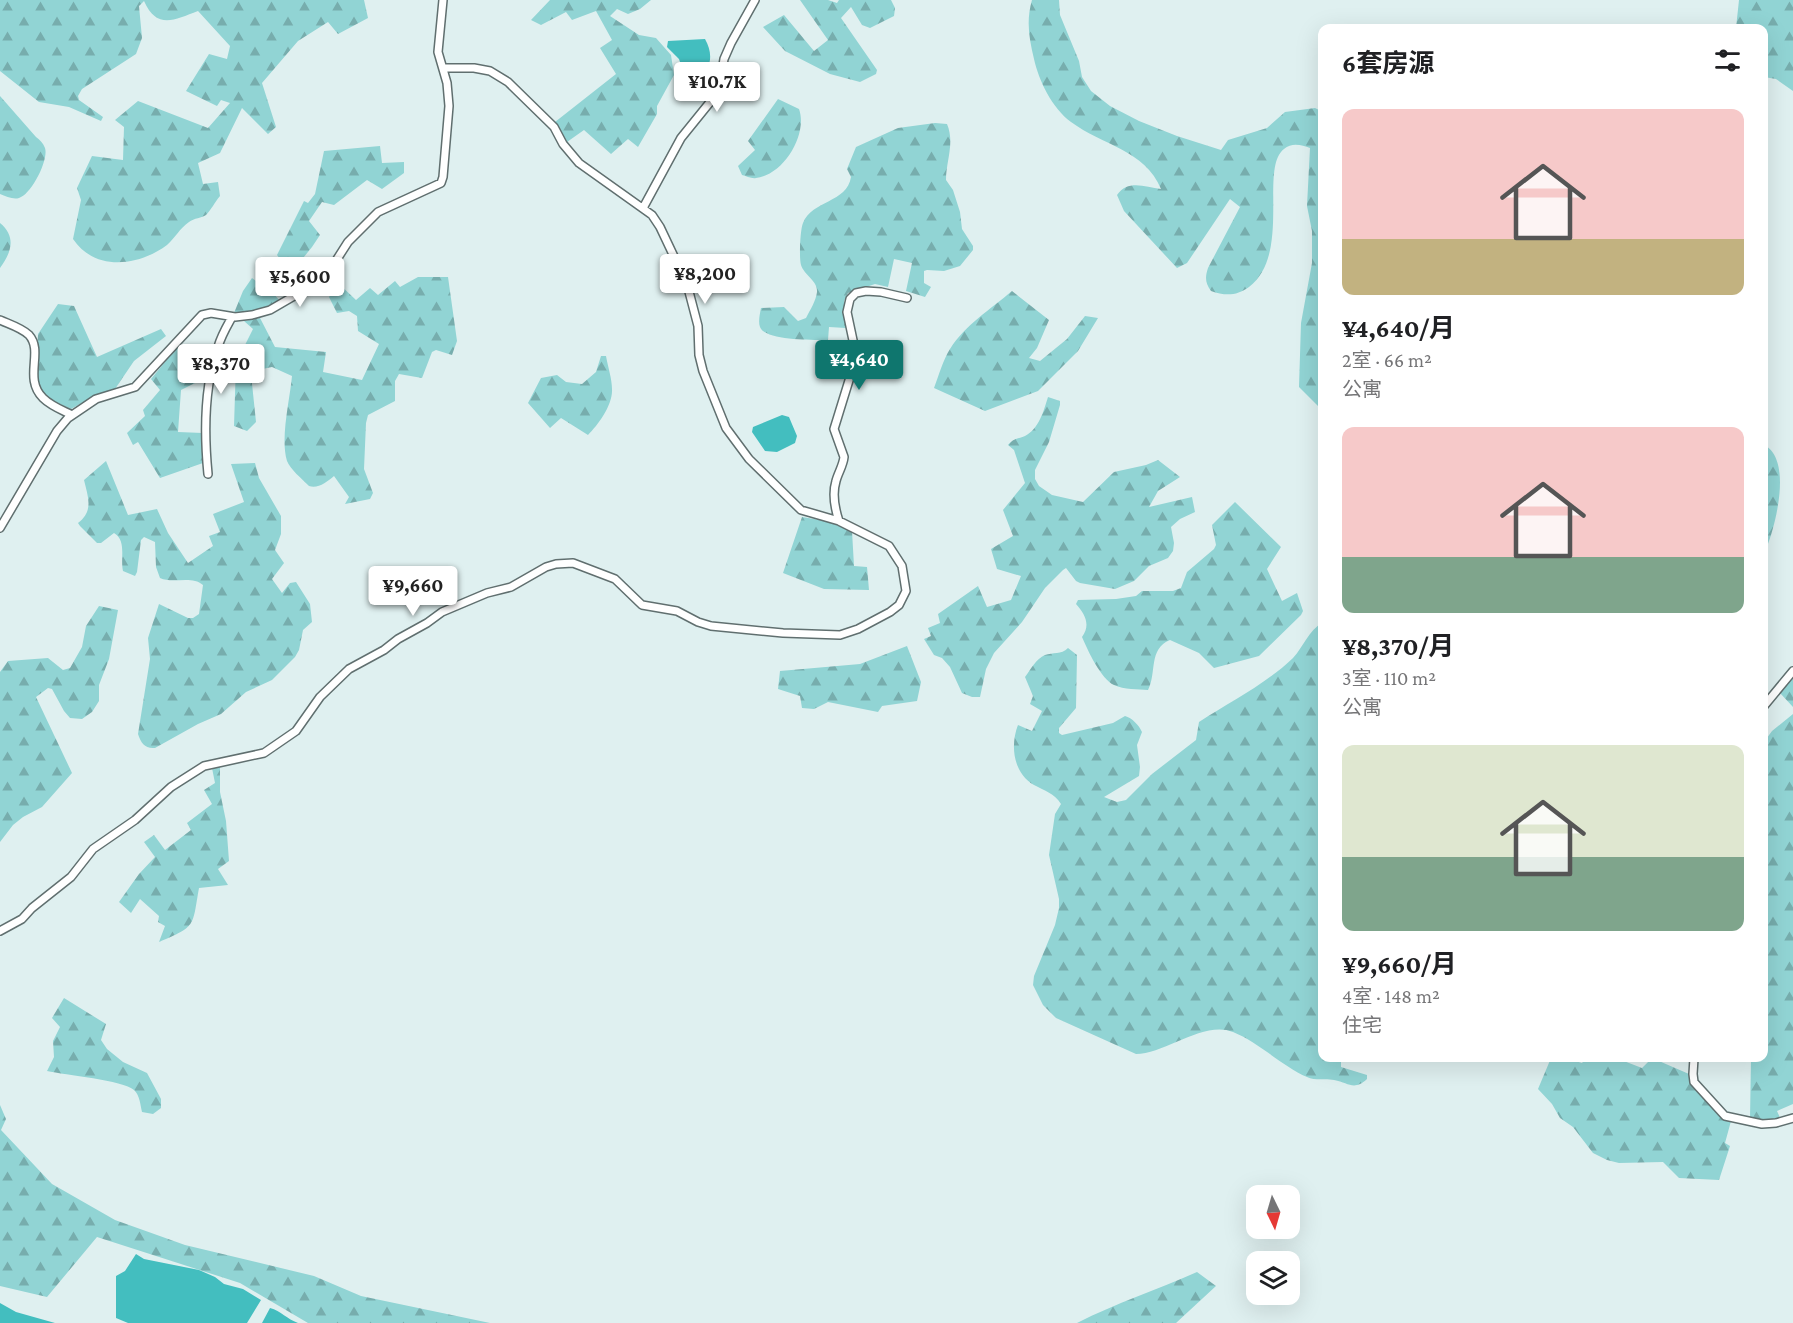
<!DOCTYPE html>
<html lang="zh">
<meta charset="utf-8">
<style>
:root{--surface:#fff;--page:#f2f2f2;--text:#202124;--muted:#757577;--accent:#0f766e}
body{margin:0;font-family:"Crimson Pro","Noto Sans SC",serif;background:var(--page);color:var(--text);height:100vh;display:flex;flex-direction:column;font-size:22px;white-space:nowrap}
*{box-sizing:border-box;margin:0}
p{font-size:20px;color:var(--muted)}
.icon{flex:none;width:33px;height:33px;fill:none;stroke:currentColor;stroke-width:2;stroke-linecap:round;stroke-linejoin:round}
.map{position:relative;flex:1;overflow:hidden}
.sheet{position:absolute;left:1318px;top:24px;width:450px;height:1038px;display:flex;flex-direction:column;background:var(--surface);border-radius:12px;box-shadow:0 6px 24px #0002}
.sheet>*{flex:none}
.needle{width:39px;rotate:175deg}
.controls{position:absolute;left:1246px;top:1185px;display:grid;gap:12px}
.controls a{display:grid;place-items:center;width:54px;height:54px;border-radius:12px;background:var(--surface);box-shadow:0 6px 24px #0002;font-size:30px}
.price{position:absolute;translate:-50% -51px;padding:0 14px;border-radius:6px;background:#fff;color:#222;font-size:20px;line-height:39px;filter:drop-shadow(0 2px 3px #0008)}
.price::after{content:'';position:absolute;left:50%;top:36px;width:18px;height:14px;margin-left:-9px;background:inherit;clip-path:polygon(0 0,100% 0,50% 100%)}
.price.current{background:var(--accent);color:#fff}
ul{padding:0;list-style:none}
li{display:grid;align-content:center;gap:12px;height:318px;padding:0 24px}
li span{display:grid;place-items:center;height:186px;border-radius:12px;color:#555}
li>.icon{margin-inline-start:auto}
span .icon{width:108px;height:108px;fill:#fffc;stroke-width:1}
li b{font-size:26px}
h2{display:flex;justify-content:space-between;align-items:center;height:72px;padding:0 24px;font-size:26px}
.map>svg:first-child{display:block}
.forest{fill:url(#forest-firs)}
.water{fill:#43bebf}
.lines{fill:none;stroke-linecap:round;stroke-linejoin:round}
.minor-casing{stroke:#606f6f;stroke-width:10}
.minor{stroke:#fff;stroke-width:7}
</style>
<div class="map">
<svg width="1793" height="1323" viewBox="0 0 1793 1323">
<defs>
<pattern id="forest-firs" width="22" height="20" patternUnits="userSpaceOnUse" patternTransform="scale(1.5)"><rect width="22" height="20" fill="#91d4d4"/><path d="M5 1l3.5 6h-7zM16 11l3.5 6h-7z" fill="#77adad"/></pattern>
</defs>
<rect width="100%" height="100%" fill="#dff0f0"/>
<path class="forest" d="M0,0h364l4,18 -30,16 -10,-12 -30,19 -36,42 14,44 -8,7 -26,-26 -22,45 -22,10 5,21 15,-2 2,14c-5,6 -9,14 -14,19 -4,3 -12,3 -17,7 -9,6 -14,16 -22,23 -28,21 -72,27 -94,-6l8,-39 -4,-12 15,-32 31,4 1,-33 -9,-7 23,-19 70,27 22,-25 -9,-3 -4,6 -31,-15 23,-37 18,5 3,-13 -32,-35c-24,9 -41,19 -54,-10l-5,5 3,32 -6,16 -54,35 -4,7 1,4 24,17 -2,4 -32,-14 -30,-5 -39,-31z
M550,0h101l-11,9 -12,5 -11,-5 -7,7 29,19 17,3 15,17 3,20 -17,31v8l-19,33 -10,-8 -17,15 -27,-24 -17,12 -12,-20 61,-48 -16,-26 12,-8 -16,-29 -24,9 -6,-8 -25,13 -10,-5z
M800,0h28l9,3 2,-3h52l4,8 -1,8 -24,12 -8,-3 -11,-18 -10,11 36,52 -1,4 -16,8 -30,-8 -45,-23 -22,-24 21,-12 30,36 14,-11z
M1032,0h27l1,15 19,46 3,16 9,14 19,15 29,15 38,15 44,14 7,-10 39,-12 18,-16 30,-4 8,4v299l-24,-24 2,-64 11,-60v-32l-5,-25 3,-58c-8,-3 -18,-6 -26,1 -25,19 8,105 -35,138 -12,9 -24,9 -38,4 -6,-8 -6,-14 -3,-23l32,-61 -10,-8 -43,64 -10,5 -53,-57 -7,-16c11,-16 28,-8 44,-6 -16,-39 -59,-44 -90,-67 -19,-14 -32,-41 -37,-63 -5,-21 -8,-38 -2,-59z
M1739,0h54v91l-17,-12 -12,-2v-49h-28z
M0,96l36,41c4,3 7,6 9,11 4,12 -14,47 -26,50 -6,2 -13,-2 -19,-4z
M778,99l21,10c9,25 -15,66 -43,69 -4,1 -10,-2 -14,-3l-4,-9 17,-16 -7,-9z
M935,123l12,1c8,19 -1,37 -1,56l7,10 7,22 2,17 11,17v4l-13,16 -16,5 -17,-1 -3,1v12l7,4 -6,10 -19,-6 6,-28 -18,-4 -6,28 -13,-3 -27,9 -4,8 2,27 -17,-1 -1,13c-13,0 -63,1 -68,-13 -2,-5 0,-14 1,-19l23,-1 14,14 8,-3c4,-8 10,-17 11,-26 1,-11 -13,-17 -16,-27 -2,-7 -1,-35 2,-42 9,-23 44,-20 48,-46l-4,-8 9,-22 42,-19z
M380,146l2,17 22,-1v11l-22,16 -15,-9 -33,25 -12,-3 -13,19 11,14 -8,12 -38,47 5,6c-12,7 -30,16 -45,13l9,-22 9,-13 15,11 17,-25 -7,-9 27,-54 4,2 7,-9 9,-43z
M0,223c17,14 11,30 0,45z
M418,277h30l9,64 -5,14 -16,-5 -4,2 -10,26 -23,-4 -4,7v20l-27,14 -2,8 -2,46 9,24 -3,6 -25,5 4,-7 -15,-21c-7,6 -16,13 -25,10 -7,-7 -19,-17 -22,-25 -7,-23 3,-62 5,-85l-20,-9 -19,4 -2,3 5,48 -9,9 -13,-5 2,-63 17,-34 -9,-8 16,-3 15,29 51,5 -3,20 39,8 17,-36 -21,-13 -1,-15 -8,-5 -12,2 -8,-16 9,-14 18,17 14,-12 8,7 17,-14 5,6z
M1012,291l37,29 -12,28 -8,10 11,3 27,-22 18,-23 13,2 -20,33 -40,40 -53,20 -51,-23c5,-13 9,-28 16,-39 15,-24 41,-40 62,-58z
M58,304l16,2 23,51 64,-28 5,7 -32,25 -19,28 -19,6 -25,14 -18,-8 -12,-9 -5,-18 2,-40z
M178,346l29,18 -2,14 -24,12 -3,42 25,1v30l-43,15 -22,-36 -5,3 -6,-12 18,-17 -2,-6 17,-20 -9,-11z
M601,356h5c2,11 6,23 6,33 1,16 -14,36 -24,46l-27,-17 -11,10 -22,-25 13,-25 16,-3 9,7 16,2 14,-12z
M1048,397l12,4v4l-11,37 -14,28v9l4,7 13,9 31,7 31,-30 32,-7 12,-5 22,17 -22,14 -9,16 43,-10 3,15 -15,7 -9,8 3,16 -1,8 -5,7 -19,8 -15,15 -19,8 -35,-6 -4,-2 -10,-13 -3,2 -18,18 -23,34 -28,31 -8,16 -6,28h-8l-10,-4 -12,-26 -8,-9 -8,-3 -10,-16 7,-3 -3,-8 12,-5 -2,-9 40,-28 9,21 24,-7 10,-24 -24,-7 -6,-20 22,-13 -10,-26 22,-27 -11,-33 -6,-5c6,-7 10,-6 17,-9 14,-7 19,-26 23,-39z
M1764,445c29,14 12,82 0,109z
M106,461l22,54 29,-6 11,24 20,30 25,-17 -4,-10 11,-4 -7,-18 31,-12 -13,-38 24,-1 4,15 22,38v18l-6,16 9,13 -12,16 10,14 8,-10 6,-1 14,22 2,18 -9,8 -4,20 -4,7 -23,23 -26,12 -25,22 -23,10 -43,24c-10,1 -14,-5 -17,-14l12,-75 -2,-21 11,-34 29,14h5l6,-4 4,-29c-11,-10 -30,-1 -43,-7l-4,-11 -1,-25 -11,-5 -3,3 -4,32 -2,4 -12,-5c-3,-13 4,-30 -9,-38l-13,10h-4l-17,-17 -2,-3c16,-12 10,-26 6,-43z
M1235,502l46,45 -14,22 15,32 15,-8 6,18 -2,4 -42,41 -45,12 -15,-15 -29,-13c-22,9 -13,33 -22,50 -10,-1 -24,0 -34,-5 -13,-6 -26,-34 -32,-48 9,-12 3,-23 -6,-33l2,-4 38,-1 20,-3 6,-5h31l8,-3 6,-16 27,-23 2,-4 -4,-20z
M802,517l24,4 26,10 2,35 13,1 2,23 -45,-1 -41,-16z
M99,606l19,4 -9,49 -10,26v16l-7,11 -10,7 -12,-1 -6,-7 -12,-22 -4,-1 -12,9 36,76 -30,34 -19,10 -10,8 -13,17v-170l8,-11 40,-3 15,12 7,-2 12,-21 4,-21z
M1323,622v436h18v9l26,8v4c-13,12 -18,4 -33,1 -8,-2 -19,1 -27,-3 -25,-11 -49,-35 -74,-45 -29,-12 -68,22 -97,22l-80,-36 -13,-13 -10,-20 1,-9 21,-51 4,-17v-9l-10,-44 6,-41 6,-10c-7,-11 -16,-13 -27,-19 -21,-12 -24,-40 -16,-60l14,6 10,-20 -12,-7 3,-8 -8,-19c6,-8 11,-18 20,-22 8,-3 16,0 23,-7l9,7 -1,53 -17,20v5l3,2 51,-12 12,-7c7,2 14,9 17,16l-5,13 3,22 -1,9 -35,21 13,5 9,-2 26,-26 44,-34 3,-18c31,-20 67,-38 94,-64 11,-12 15,-27 30,-36z
M907,646l14,36 -4,19 -35,5 -4,6 -50,-10 -14,7 -12,-1 -2,-12 -22,-7 2,-18 80,-7z
M1793,678v29l-13,-14z
M1793,714v390l-16,7 4,9 -10,2 -21,-3 1,-61h13v-316l8,-11z
M220,766v26l6,29 3,40 -11,8 10,16 -29,3c-7,39 -2,38 -40,54l6,-16 -7,-4 1,-6 -19,-17 -9,14 -12,-11 20,-28 16,-17 -11,-15 10,-7 11,15 26,-20 -4,-7 25,-19 -8,-14 11,-7 -3,-15z
M64,998l42,26 -5,16 6,9 16,13 24,11 14,26v9l-8,6 -11,-2c-2,-8 -2,-16 -8,-22 -11,-10 -69,-15 -87,-19l7,-14 -1,-16 7,-14 -8,-9z
M1551,1058h15l16,5 4,-5h30l26,10 10,-10 37,16c9,19 23,37 42,47l-6,22 5,3 -11,34 -40,-2 -16,-16 -44,1 -12,-3 -14,-7 -20,-26 -13,-9 -8,-14 -14,-15z
M0,1105l6,14 -5,11 51,54 63,36 70,25 129,31 47,20 129,27h-182l-68,-40 -143,-46 -50,60 -47,-11z
M1197,1272l19,14 -40,37h-99c39,-20 80,-33 120,-51z"/>
<path class="water" d="M705,39c8,14 7,28 -5,39l-15,-1 -6,-18 -12,-12 1,-6z
M782,415l7,2 8,19 -2,7 -18,9 -12,-1 -13,-19 1,-5z
M136,1254l8,5 55,11 16,7 9,7 19,5 18,11 -14,23h-119l-12,-5v-42l9,-5z
M0,1303l16,9 39,11h-55z
M270,1308c11,3 17,11 28,15h-36z"/>
<g class="lines">
<g class="minor-casing">
<path id="minor" d="M643,208l38,-70 34,-42 5,-12 4,-25 7,-16 24,-43
M0,320c9,4 22,8 29,15 15,17 -6,43 14,63 8,8 19,12 29,17
M208,474c-4,-41 -4,-88 10,-127 3,-11 9,-21 14,-30
M839,521c-4,-12 -7,-27 -3,-40 2,-8 7,-15 8,-24l-10,-28 21,-68 -1,-16 -7,-33 3,-13 6,-6 10,-2 15,1 26,6
M0,528l57,-97 11,-13 28,-19 39,-12 67,-72 9,-2 24,4 17,-2 18,-5 55,-32 23,-36 30,-30 63,-29 2,-6 6,-71 -2,-23 -9,-31 5,-52
M1764,706l29,-35
M0,931l22,-12 10,-11 39,-31 22,-28 42,-29 36,-33 33,-21 60,-13 32,-22 24,-34 29,-28 35,-19 14,-11 29,-16 15,-11 45,-19 24,-6 35,-20 10,-3 17,-1 42,16 27,26 35,6 21,11 13,4 72,7 57,2 18,-6 32,-17 9,-7 7,-14 -4,-25 -13,-20 -50,-25 -38,-11 -52,-51 -23,-31 -23,-57 -4,-16 -1,-29 -11,-42 -27,-57 -8,-12 -73,-52 -16,-19 -9,-17 -46,-45 -18,-11 -16,-3h-31
M1694,1058l-1,16 1,8 31,34 37,8 14,-1 17,-5"/>
</g>
<use href="#minor" class="minor"/>
</g>
</svg>
<div class="controls">
<a><svg class="needle" viewBox="-14 -14 28 28"><path d="M0-13l5 13h-10z" fill="#e53935"/><path d="M0 13l5-13h-10z" fill="#757577"/></svg></a>
<a><svg class="icon" aria-label="layers" viewBox="0 0 24 24"><path d="M12 4l9 5-9 5-9-5zM3 14l9 5 9-5"/></svg></a>
</div>
<b class="price" style="left:717px;top:113px">¥10.7K</b>
<b class="price" style="left:705px;top:305px">¥8,200</b>
<b class="price" style="left:300px;top:308px">¥5,600</b>
<b class="price current" style="left:859px;top:391px">¥4,640</b>
<b class="price" style="left:221px;top:395px">¥8,370</b>
<b class="price" style="left:413px;top:617px">¥9,660</b>
<section class="sheet">
<h2>6套房源<svg class="icon" aria-label="filters" viewBox="0 0 24 24"><path d="M4 7h16M4 17h16"/><circle cx="9" cy="7" r="2"/><circle cx="15" cy="17" r="2"/></svg></h2>
<ul>
<li><span style="background:linear-gradient(#f6c9c9 70%,#c2b280 0)"><svg class="icon" aria-label="home" viewBox="0 0 24 24"><path d="M3 11l9-7 9 7M6 9v11h12V9"/></svg></span><div><b>¥4,640/月</b><p>2室 · 66 m²</p><p>公寓</p></div></li>
<li><span style="background:linear-gradient(#f6c9c9 70%,#7fa58c 0)"><svg class="icon" aria-label="home" viewBox="0 0 24 24"><path d="M3 11l9-7 9 7M6 9v11h12V9"/></svg></span><div><b>¥8,370/月</b><p>3室 · 110 m²</p><p>公寓</p></div></li>
<li><span style="background:linear-gradient(#dfe7d0 60%,#7fa58c 0)"><svg class="icon" aria-label="home" viewBox="0 0 24 24"><path d="M3 11l9-7 9 7M6 9v11h12V9"/></svg></span><div><b>¥9,660/月</b><p>4室 · 148 m²</p><p>住宅</p></div></li>
</ul>
</section>
</div>
